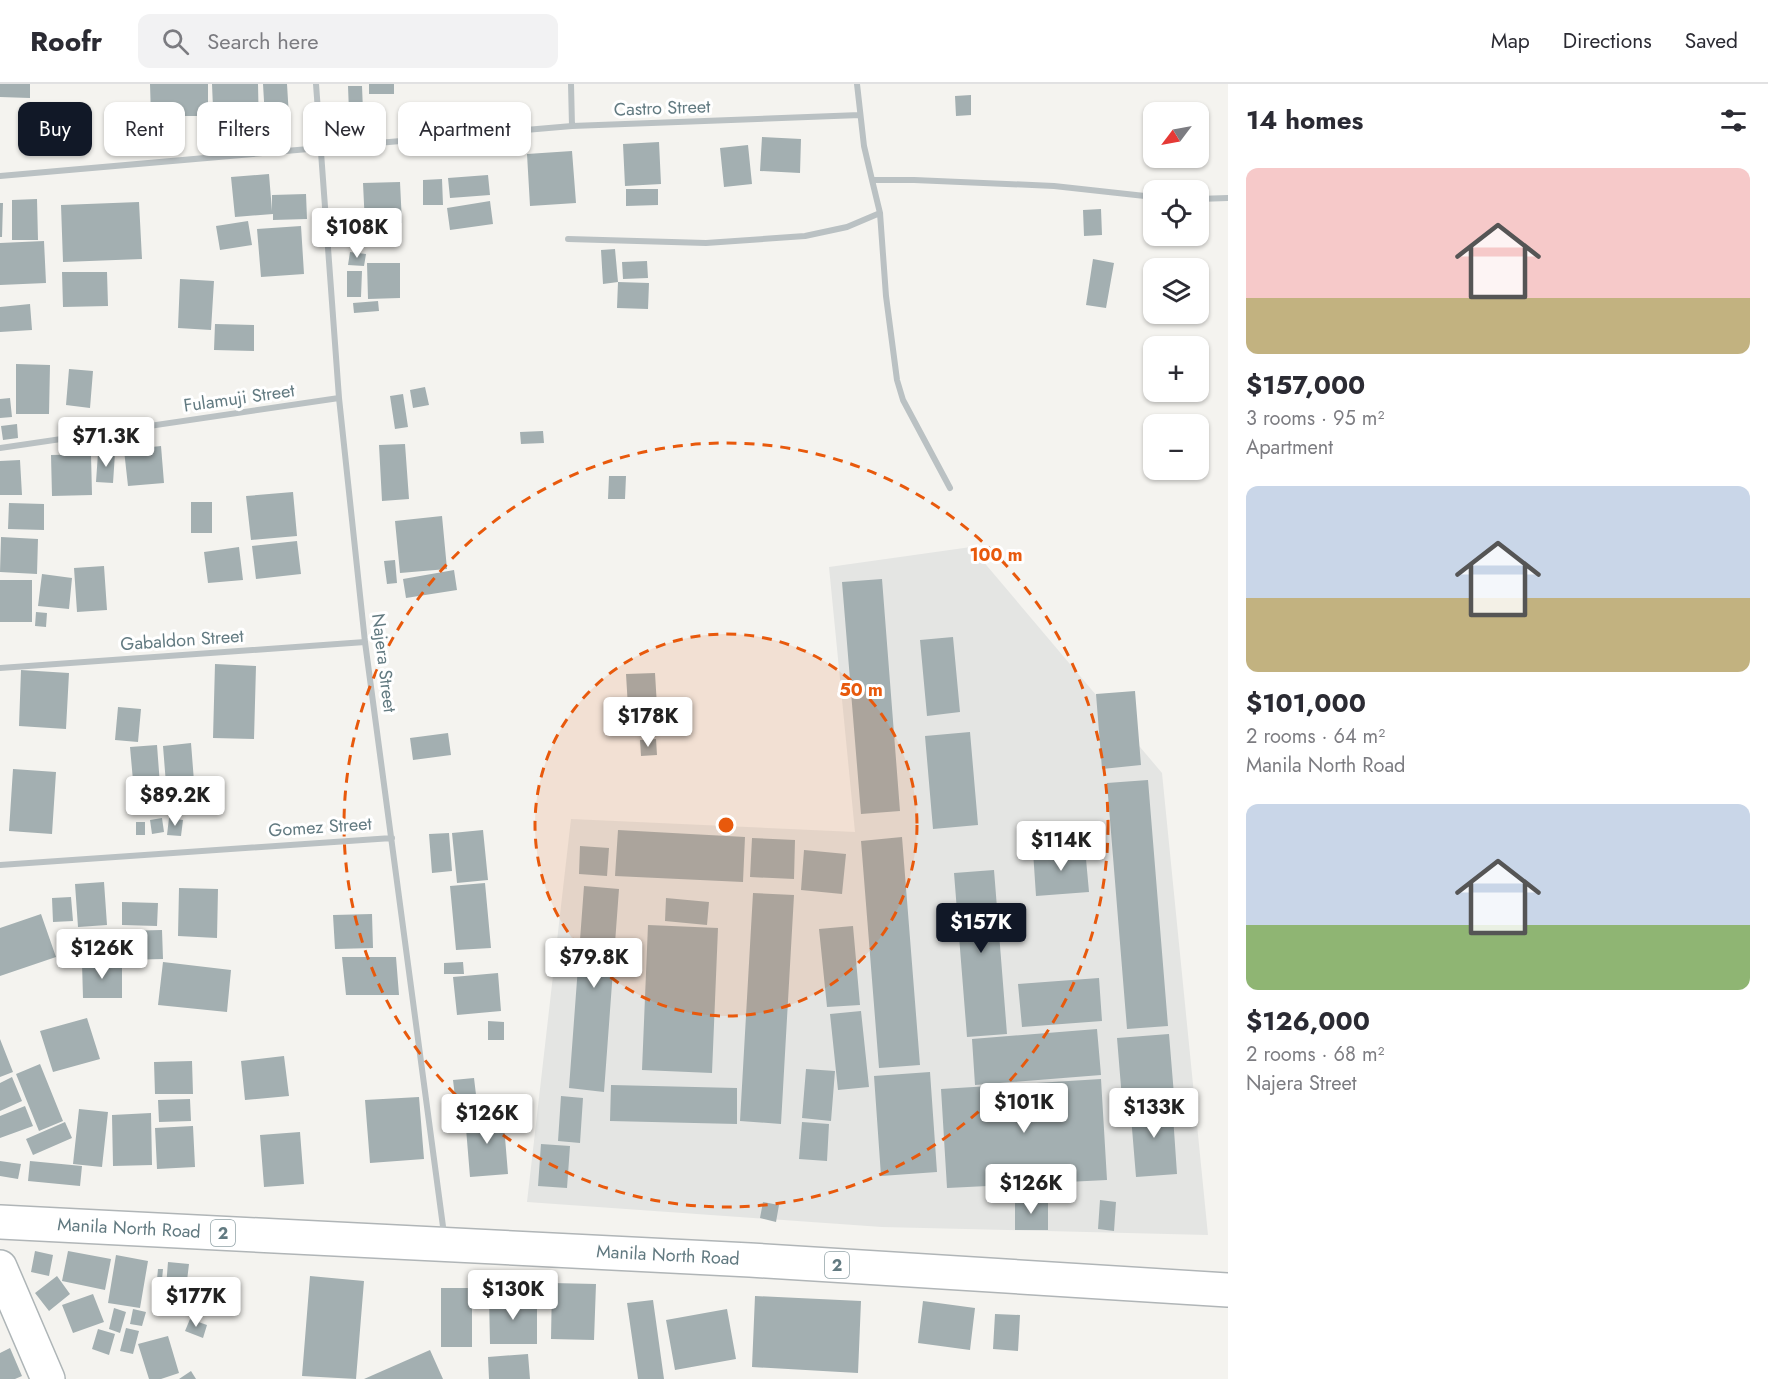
<!DOCTYPE html>
<meta charset="utf-8">
<style>
:root{--surface:#fff;--page:#f2f2f3;--text:#2b2b33;--muted:#7c7c81;--line:#e1e1e2;--accent:#111827}
body{margin:0;font-family:Jost,sans-serif;background:var(--page);color:var(--text);height:100vh;display:flex;flex-direction:column;font-size:22px;white-space:nowrap}
*{box-sizing:border-box;margin:0}
p{font-size:20px;color:var(--muted)}
.icon{flex:none;width:33px;height:33px;fill:none;stroke:currentColor;stroke-width:2;stroke-linecap:round;stroke-linejoin:round}
.map{position:relative;flex:1;overflow:hidden}
.drawer{display:flex;flex-direction:column;background:var(--surface);width:540px}
.drawer>*{flex:none}
.banner{position:absolute;left:18px;top:18px;width:570px;height:54px;display:flex;gap:12px}
.needle{width:39px;rotate:238deg}
.fabs{position:absolute;left:1143px;top:18px;display:grid;gap:12px}
.fabs a{display:grid;place-items:center;width:66px;height:66px;border-radius:12px;background:var(--surface);box-shadow:0 2px 4px #0004;font-size:30px}
.price{position:absolute;translate:-50% -51px;padding:0 14px;border-radius:6px;background:#fff;color:#222;font-size:20px;line-height:39px;filter:drop-shadow(0 2px 3px #0008)}
.price::after{content:'';position:absolute;left:50%;top:36px;width:18px;height:14px;margin-left:-9px;background:inherit;clip-path:polygon(0 0,100% 0,50% 100%)}
.price.active{background:var(--accent);color:#fff}
ul{padding:0;list-style:none}
li{display:grid;align-content:center;gap:12px;height:318px;padding:0 18px}
li span{display:grid;place-items:center;height:186px;border-radius:12px;color:#555}
li>.icon{margin-inline-start:auto}
span .icon{width:108px;height:108px;fill:#fffc;stroke-width:1}
li b{font-size:26px}
h2{display:flex;justify-content:space-between;align-items:center;height:72px;padding:0 18px;font-size:26px}
.chip{padding:0 21px;border-radius:12px;background:var(--surface);box-shadow:0 2px 4px #0004;font-size:21px;line-height:54px}
.chip.active{background:var(--accent);color:#fff}
header{display:flex;align-items:center;gap:36px;box-sizing:border-box;height:84px;padding:0 30px;background:var(--surface);border-bottom:2px solid var(--line)}
header strong{font-size:28px}
nav{display:flex;gap:33px;margin-inline-start:auto;font-size:21px}
.search{width:420px;height:54px;background:var(--page);display:flex;align-items:center;gap:15px;box-sizing:border-box;padding:0 21px;border-radius:12px;color:var(--muted);font-size:22px}
main{display:flex;flex:1;min-height:0}
.map>svg:first-child{display:block}
.built{fill:#e4e5e3}
.building{fill:#a3afb1}
.lines{fill:none;stroke-linecap:round;stroke-linejoin:round}
.primary-casing{stroke:#aeb5b7;stroke-width:36}
.highway-casing{stroke:#b0b5b7;stroke-width:36}
.street{stroke:#bac1c3;stroke-width:6}
.primary{stroke:#fff;stroke-width:33}
.highway{stroke:#fff;stroke-width:33}
.ring{fill:none;stroke:#e8590c;stroke-width:3;stroke-dasharray:10 8}
.labels{text-anchor:middle;dominant-baseline:central;stroke-width:6;stroke-linejoin:round;paint-order:stroke}
.shield{fill:#fff;stroke:#91a2a7;stroke-width:1.5}
.shield-label{font-size:16px;font-weight:bold;fill:#627a81}
.street-label{font-size:18px;fill:#627a81;stroke:#fff}
.centre{fill:#e8590c;stroke:#fff;stroke-width:3}
.ring-label{font-size:18px;text-anchor:middle;font-weight:bold;fill:#e8590c;stroke:#fff;stroke-width:6;stroke-linejoin:round;paint-order:stroke}
</style>
<header>
<strong>Roofr</strong>
<div class="search"><svg class="icon" aria-label="search" viewBox="0 0 24 24"><circle cx="10" cy="10" r="6"/><path d="M15 15l6 6"/></svg>Search here</div>
<nav><a>Map</a><a>Directions</a><a>Saved</a></nav>
</header>
<main>
<div class="map">
<svg width="1228" height="1295" viewBox="0 0 1228 1295">
<rect width="100%" height="100%" fill="#f4f3ef"/>
<path class="built" d="M971,463l191,226 46,462 -326,-8 -355,-25 44,-383 284,13 -26,-265z"/>
<path class="building" d="M0,0h30v14l-30,-1z
M150,0h58v32h-57z
M212,0h46l1,47 -45,1z
M263,0h24l2,33 -24,1z
M369,0h25v10h-25z
M348,2h14l1,25 -14,1z
M971,11v20l-15,1 -1,-20z
M331,23h15l1,18 -15,1z
M762,53l39,2 -1,34 -40,-2z
M659,58l2,42 -36,2 -2,-42z
M748,61l4,39 -28,3 -4,-39z
M572,67l4,52 -46,3 -3,-52z
M269,90l3,37v-16l34,-1 1,25 -34,1v-6l-38,3 -4,-40z
M488,91l2,20 -40,3 -2,-20z
M442,95l1,26h-20v-25z
M400,98l2,41 -37,2 -2,-42z
M626,105h32v16l-32,1z
M37,115l1,41h-26v-40z
M490,117l3,23 -43,6 -3,-22z
M139,118l3,57 -79,3 -2,-57z
M0,119h3l-1,34h-2z
M1101,125l1,26 -18,1 -1,-26z
M248,137l4,24 -32,5 -4,-24z
M301,142l3,48 -43,3 -4,-48z
M44,157l2,42 -46,2v-42z
M615,165l3,33 -15,2 -2,-34z
M350,168l16,2 -2,12 -16,-1z
M1093,175l21,4 -8,45 -20,-3z
M647,177l1,17 -25,1 -1,-17z
M367,179h33v35l-32,1z
M347,187h15l-1,26h-14z
M62,188h45l1,34 -45,1z
M180,195l34,2 -3,49 -33,-2z
M618,198l31,1 -1,26 -31,-1z
M378,217l1,10 -25,2 -1,-10z
M30,220l2,26 -32,2v-25z
M215,240l39,1v26l-40,-1z
M16,280l34,1 -1,49h-33z
M69,285l24,2 -3,37 -24,-3z
M425,303l4,18 -16,3 -3,-18z
M403,310l5,33 -13,2 -5,-33z
M10,314l2,19 -12,1v-19z
M17,340l1,14 -15,2 -2,-14z
M543,347l1,12 -23,1 -1,-12z
M405,360l4,55 -27,2 -3,-56z
M161,362l3,37 -36,3 -4,-36z
M98,369h17l-2,30 -17,-1z
M91,370l1,41 -40,1 -1,-41z
M20,376l2,35h-22v-34z
M609,392h17l-1,23h-17z
M293,408l4,44 -46,4 -5,-44z
M191,418h21v31h-21z
M9,419l35,1v26l-36,-1z
M442,432l5,53 -47,4 -5,-52z
M1,453l37,2 -1,35 -37,-2z
M297,457l4,33 -45,5 -4,-33z
M239,463l4,33 -35,3 -4,-31z
M395,476l2,23 -10,1 -3,-23z
M104,482l3,44 -30,2 -3,-44z
M454,486l3,20 -51,8 -3,-19z
M42,490l30,4 -3,31 -31,-3z
M882,495l18,232 -39,3 -19,-232z
M0,496h32v42h-32z
M36,528l11,1 -1,14 -11,-1z
M953,553l7,75 -33,4 -7,-76z
M215,580l41,2 -2,73 -41,-1z
M21,586l48,3 -3,56 -47,-3z
M655,589l3,50 -29,1 -3,-50z
M1135,607l6,74 -39,4 -6,-75z
M118,623l23,2 -3,33 -23,-2z
M970,648l8,93 -45,4 -8,-93z
M448,649l3,22 -38,5 -3,-22z
M656,655l1,16 -16,1 -1,-16z
M191,659l5,64 -28,2 -5,-63z
M157,661l5,67 -26,2 -6,-67z
M13,685l43,3 -4,62 -43,-3z
M1148,696l20,246 -41,3 -20,-246z
M162,734l2,14 -12,2 -2,-14z
M169,734l14,2 -2,16 -14,-1z
M136,738h9v13h-9z
M483,746l5,50 -31,3 -5,-50z
M618,746l127,7 -2,45 -128,-6z
M449,749l3,38 -20,2 -3,-39z
M902,753l18,228 -41,3 -18,-227z
M752,754l43,2 -1,39 -44,-2z
M580,762l29,2 -2,28 -28,-2z
M1085,764l4,44 -53,4 -3,-45z
M804,766l42,4 -4,40 -41,-4z
M994,786l13,164 -40,3 -13,-164z
M104,798l3,43 -29,2 -3,-43z
M485,799l6,65 -35,2 -6,-64z
M584,802l35,3 -15,203 -35,-4z
M179,804l39,1 -1,49 -39,-2z
M753,809l41,2 -13,229 -41,-3z
M71,813l2,24 -20,1 -1,-24z
M666,814l43,4 -2,23 -42,-4z
M122,818l36,1 -1,23 -35,-1z
M41,830l15,43 -56,19v-48z
M372,830l1,34 -38,1 -2,-34z
M648,841l70,3 -6,145 -70,-3z
M853,842l7,79 -33,2 -8,-78z
M96,846h18v27h-18z
M162,846l1,29 -41,1 -1,-29z
M60,850h30v23l-30,-1z
M342,873h54l3,38h-53z
M163,878l68,8 -4,42 -69,-7z
M463,878l1,12h-20v-11z
M82,879h40v35h-39z
M498,889l3,38 -44,4 -4,-38z
M1099,894l3,43 -80,6 -4,-43z
M861,927l8,76 -31,3 -8,-76z
M87,934l13,41 -47,13 -13,-41z
M488,937l16,1v18h-16z
M1097,945l4,46 -126,10 -3,-46z
M1169,950l5,61 -52,4 -5,-61z
M0,955l13,33 -13,5z
M284,972l5,40 -44,4 -4,-39z
M192,977l1,33h-38l-1,-32z
M40,980l23,57 -24,10 -23,-57z
M806,985l29,2 -4,50 -29,-3z
M930,988l7,100 -56,4 -7,-100z
M12,993l10,24 -22,10v-28z
M474,994l3,25 -21,2 -3,-25z
M1101,995l6,101 -160,8 -6,-99z
M611,1001l126,3v36l-127,-3z
M561,1012l22,2 -3,45 -22,-2z
M419,1013l5,62 -54,4 -5,-63z
M190,1015l1,22 -32,1 -1,-22z
M1172,1017l5,73 -41,3 -6,-73z
M25,1022l8,20 -33,12v-22z
M79,1025l29,3 -6,55 -29,-3z
M151,1029l1,52 -39,1 -1,-51z
M503,1029l5,61 -38,3 -5,-61z
M65,1038l7,16 -39,17 -7,-16z
M802,1038l27,2 -2,37 -28,-2z
M193,1042l2,41 -38,2 -2,-41z
M300,1048l4,52 -40,3 -4,-52z
M541,1060l29,2 -3,42 -29,-2z
M0,1077l21,3 -3,15 -18,-3z
M30,1077l52,5 -2,20 -52,-5z
M1015,1116l33,1v29h-33z
M1100,1116l16,2 -2,29 -16,-2z
M763,1118l16,3 -3,17 -16,-4z
M35,1167l18,4 -4,21 -18,-4z
M68,1167l43,8 -6,31 -43,-9z
M116,1171l32,6 -8,47 -32,-5z
M168,1178l21,2 -3,25 -20,-2z
M158,1185h5l-3,32 -5,-1z
M57,1192l13,18 -21,17 -14,-18z
M310,1192l54,5 -8,98 -54,-3z
M552,1199l44,1 -2,56 -43,-1z
M441,1204h31v59h-31z
M198,1209l19,4 -3,17 -19,-3z
M93,1210l11,28 -31,11 -11,-28z
M755,1212l106,5 -3,72 -106,-6z
M489,1214h48v46h-47z
M653,1216l11,79h-26l-11,-76z
M923,1217l52,7 -5,42 -52,-7z
M114,1224l12,4 -6,21 -11,-4z
M133,1225l13,3 -4,14 -12,-2z
M727,1225l9,50 -61,11 -9,-50z
M995,1230l25,1 -2,36 -25,-2z
M190,1235l17,6 -4,13 -18,-7z
M126,1244l13,3 -6,23 -13,-3z
M98,1245l17,5 -6,21 -17,-6z
M168,1252l11,37 -18,6h-12l-11,-35z
M10,1264l12,28 -7,3h-15v-26z
M430,1266l13,29h-79z
M528,1270l2,25h-41l-1,-22z
M191,1287l5,8h-17z"/>
<g class="lines">
<g class="primary-casing">
<path id="primary" d="M0,1183l48,112"/>
</g>
<g class="highway-casing">
<path id="highway" d="M0,1138l750,38 478,30"/>
</g>
<path class="street" d="M316,0l23,314 26,244 79,592
M571,0l1,42
M857,0l7,62 8,34h42l140,6 100,11
M0,92l572,-50 288,-11
M872,96l8,33 6,83 11,84 6,20 47,88
M1198,115l30,-1
M568,155l138,4 99,-7 42,-9 33,-14
M0,364l339,-50
M0,584l365,-26
M0,781l392,-27"/>
<use href="#primary" class="primary"/>
<use href="#highway" class="highway"/>
</g>
<circle cx="726" cy="741" r="191" fill="#e8590c" fill-opacity=".12"/>
<g class="ring">
<circle cx="726" cy="741" r="191"/>
<circle cx="726" cy="741" r="382"/>
</g>
<g class="labels">
<g class="shield">
<rect x="211" y="1136" width="24" height="26" rx="4.5"/>
<rect x="825" y="1168" width="24" height="26" rx="4.5"/>
</g>
<g class="shield-label">
<text x="223" y="1149">2</text>
<text x="837" y="1181">2</text>
</g>
<g class="street-label">
<text transform="translate(662 24) rotate(-2)">Castro Street</text>
<text transform="translate(239 314) rotate(-8)">Fulamuji Street</text>
<text transform="translate(182 556) rotate(-4)">Gabaldon Street</text>
<text transform="translate(384 579) rotate(83)">Najera Street</text>
<text transform="translate(320 743) rotate(-4)">Gomez Street</text>
<text transform="translate(129 1144) rotate(3)">Manila North Road</text>
<text transform="translate(668 1171) rotate(3)">Manila North Road</text>
</g>
</g>
<circle cx="726" cy="741" r="9" class="centre"/>
<g class="ring-label">
<text x="996" y="477">100 m</text>
<text x="861" y="612">50 m</text>
</g>
</svg>
<div class="fabs">
<a><svg class="needle" viewBox="-14 -14 28 28"><path d="M0-13l5 13h-10z" fill="#e53935"/><path d="M0 13l5-13h-10z" fill="#7c7c81"/></svg></a>
<a><svg class="icon" aria-label="locate" viewBox="0 0 24 24"><circle cx="12" cy="12" r="6"/><path d="M12 2v4M12 18v4M2 12h4M18 12h4"/></svg></a>
<a><svg class="icon" aria-label="layers" viewBox="0 0 24 24"><path d="M12 4l9 5-9 5-9-5zM3 14l9 5 9-5"/></svg></a>
<a>+</a>
<a>−</a>
</div>
<b class="price" style="left:357px;top:175px">$108K</b>
<b class="price" style="left:106px;top:384px">$71.3K</b>
<b class="price" style="left:648px;top:664px">$178K</b>
<b class="price" style="left:175px;top:743px">$89.2K</b>
<b class="price" style="left:1061px;top:788px">$114K</b>
<b class="price active" style="left:981px;top:870px">$157K</b>
<b class="price" style="left:102px;top:896px">$126K</b>
<b class="price" style="left:594px;top:905px">$79.8K</b>
<b class="price" style="left:1024px;top:1050px">$101K</b>
<b class="price" style="left:1154px;top:1055px">$133K</b>
<b class="price" style="left:487px;top:1061px">$126K</b>
<b class="price" style="left:1031px;top:1131px">$126K</b>
<b class="price" style="left:513px;top:1237px">$130K</b>
<b class="price" style="left:196px;top:1244px">$177K</b>
<div class="banner">
<a class="chip active">Buy</a>
<a class="chip">Rent</a>
<a class="chip">Filters</a>
<a class="chip">New</a>
<a class="chip">Apartment</a>
</div>
</div>
<section class="drawer">
<h2>14 homes<svg class="icon" aria-label="filters" viewBox="0 0 24 24"><path d="M4 7h16M4 17h16"/><circle cx="9" cy="7" r="2"/><circle cx="15" cy="17" r="2"/></svg></h2>
<ul>
<li><span style="background:linear-gradient(#f6c9c9 70%,#c2b280 0)"><svg class="icon" aria-label="home" viewBox="0 0 24 24"><path d="M3 11l9-7 9 7M6 9v11h12V9"/></svg></span><div><b>$157,000</b><p>3 rooms · 95 m²</p><p>Apartment</p></div></li>
<li><span style="background:linear-gradient(#c9d6e8 60%,#c2b280 0)"><svg class="icon" aria-label="home" viewBox="0 0 24 24"><path d="M3 11l9-7 9 7M6 9v11h12V9"/></svg></span><div><b>$101,000</b><p>2 rooms · 64 m²</p><p>Manila North Road</p></div></li>
<li><span style="background:linear-gradient(#c9d6e8 65%,#8fb573 0)"><svg class="icon" aria-label="home" viewBox="0 0 24 24"><path d="M3 11l9-7 9 7M6 9v11h12V9"/></svg></span><div><b>$126,000</b><p>2 rooms · 68 m²</p><p>Najera Street</p></div></li>
</ul>
</section>
</main>
